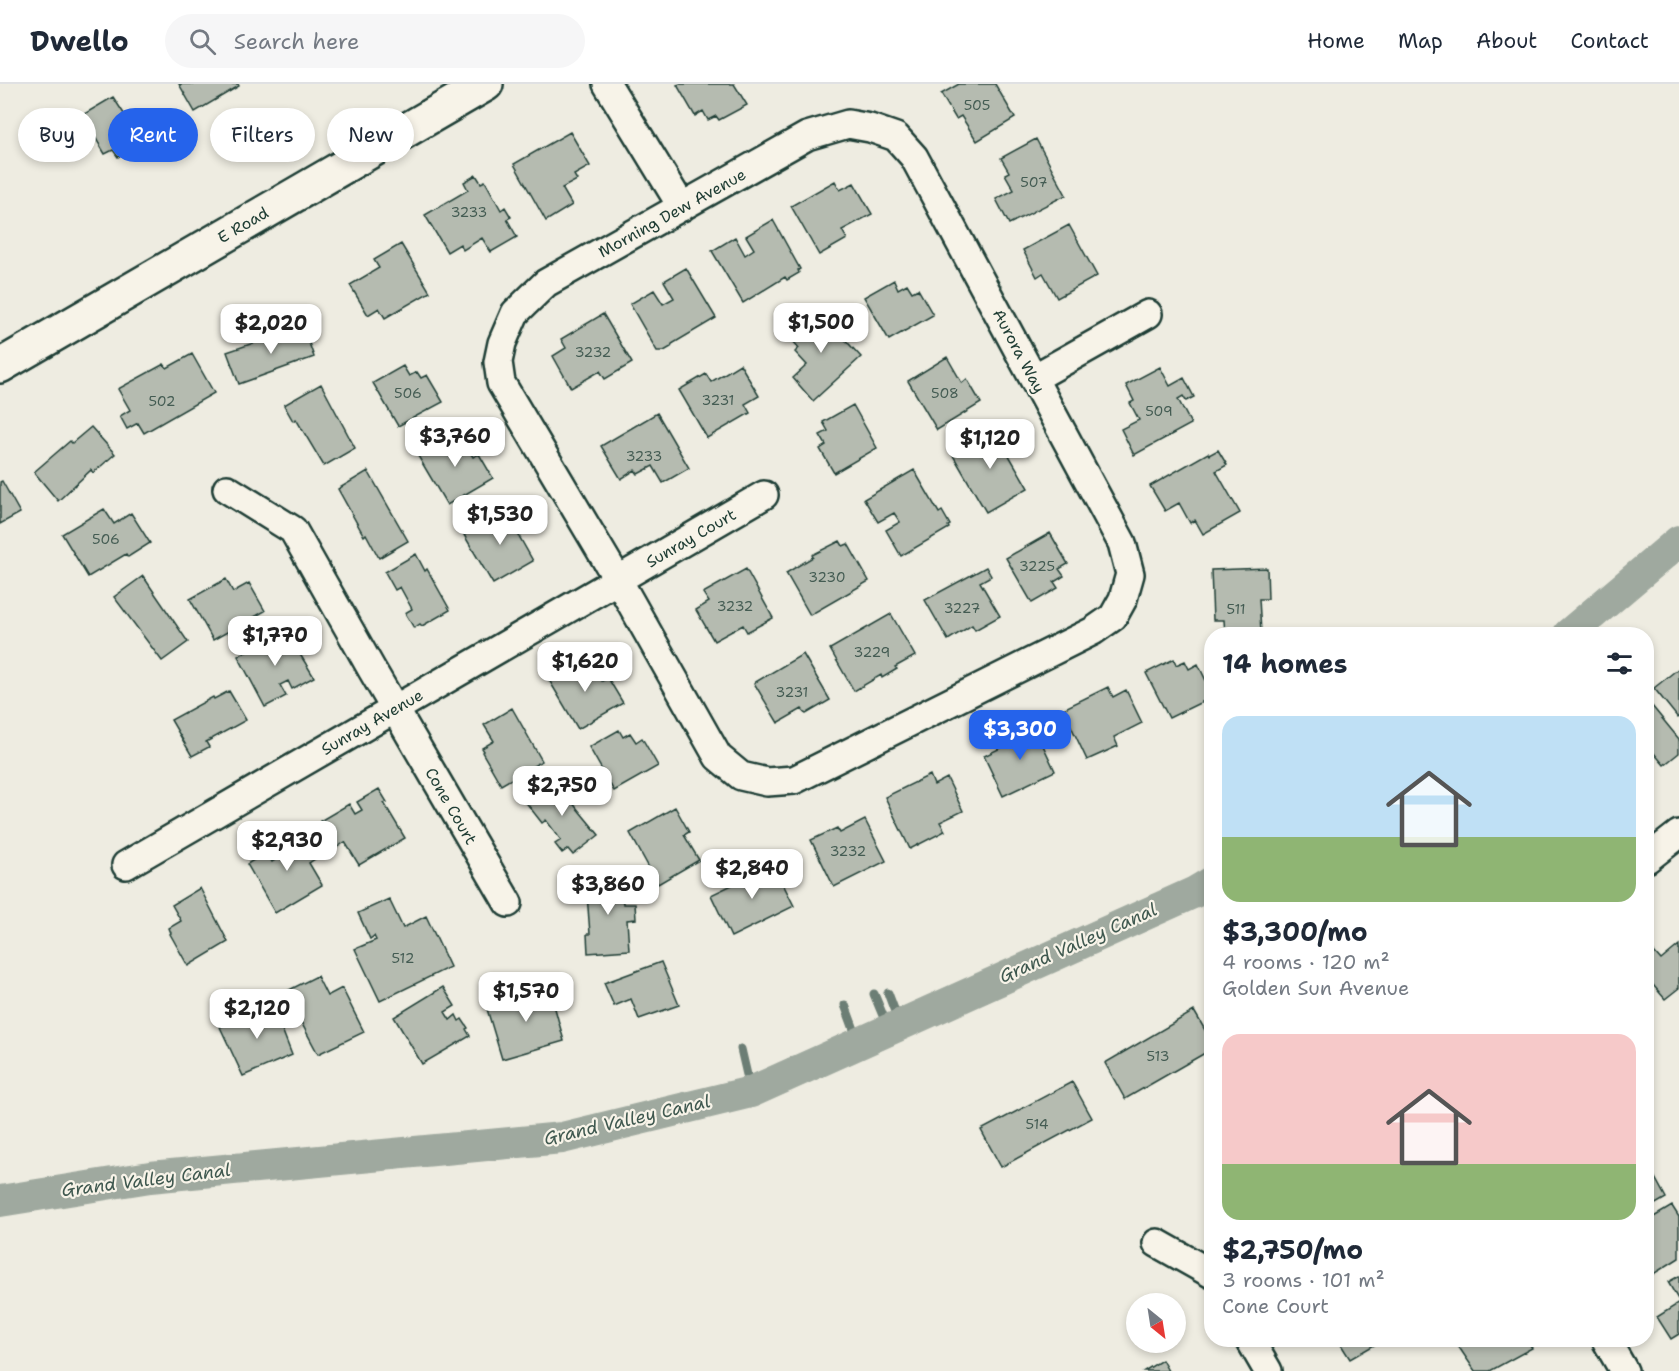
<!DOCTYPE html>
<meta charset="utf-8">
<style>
:root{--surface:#fff;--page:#f6f6f7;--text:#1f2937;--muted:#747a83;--line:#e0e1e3;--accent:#2563eb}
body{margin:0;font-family:"Shantell Sans",sans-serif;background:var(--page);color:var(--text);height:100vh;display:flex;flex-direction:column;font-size:22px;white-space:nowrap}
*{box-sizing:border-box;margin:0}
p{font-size:20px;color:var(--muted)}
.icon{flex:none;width:33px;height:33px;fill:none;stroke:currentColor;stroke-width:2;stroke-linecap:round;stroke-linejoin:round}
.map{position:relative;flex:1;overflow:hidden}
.side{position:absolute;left:1204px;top:543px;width:450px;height:720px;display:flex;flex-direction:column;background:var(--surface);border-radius:24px;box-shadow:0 3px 9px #0003}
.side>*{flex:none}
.guide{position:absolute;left:18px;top:24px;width:570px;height:54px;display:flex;gap:12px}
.needle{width:39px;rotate:150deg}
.tools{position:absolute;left:1126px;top:1209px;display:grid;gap:12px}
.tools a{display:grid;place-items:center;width:60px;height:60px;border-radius:50%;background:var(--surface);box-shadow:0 3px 9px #0003;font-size:30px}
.price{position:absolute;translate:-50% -51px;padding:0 14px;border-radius:12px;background:#fff;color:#222;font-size:20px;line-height:39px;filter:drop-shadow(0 2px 3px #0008)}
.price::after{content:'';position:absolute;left:50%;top:36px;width:18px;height:14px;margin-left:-9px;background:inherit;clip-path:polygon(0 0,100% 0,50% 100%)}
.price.on{background:var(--accent);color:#fff}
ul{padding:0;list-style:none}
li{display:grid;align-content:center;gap:12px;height:318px;padding:0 18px}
li span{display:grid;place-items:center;height:186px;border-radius:18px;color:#555}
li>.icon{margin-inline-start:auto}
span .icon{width:108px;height:108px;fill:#fffc;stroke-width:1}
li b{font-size:26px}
h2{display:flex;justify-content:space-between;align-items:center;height:72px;padding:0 18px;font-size:26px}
.tag{padding:0 21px;border-radius:27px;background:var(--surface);box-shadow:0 3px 9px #0003;font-size:21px;line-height:54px}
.tag.on{background:var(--accent);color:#fff}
header{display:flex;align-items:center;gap:36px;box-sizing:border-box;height:84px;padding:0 30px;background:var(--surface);border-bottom:2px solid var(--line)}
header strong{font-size:28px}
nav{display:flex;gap:33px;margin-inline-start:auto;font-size:21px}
.search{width:420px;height:54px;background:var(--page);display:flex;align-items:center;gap:15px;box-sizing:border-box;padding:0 21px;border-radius:33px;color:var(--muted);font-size:22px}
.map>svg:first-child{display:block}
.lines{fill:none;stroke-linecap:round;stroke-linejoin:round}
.stream{stroke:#6c7e74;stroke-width:9}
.canal{stroke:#9fa99f;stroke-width:32}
.building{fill:#b5bbb0;stroke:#1f3d34;stroke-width:1.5}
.minor-casing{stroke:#1f3d34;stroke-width:32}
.tertiary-casing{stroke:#1f3d34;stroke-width:38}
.minor{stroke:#f7f3e8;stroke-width:27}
.tertiary{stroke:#f7f3e8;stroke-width:33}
.labels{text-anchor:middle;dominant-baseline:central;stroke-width:4.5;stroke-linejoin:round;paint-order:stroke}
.number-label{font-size:14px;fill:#445c53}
.street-label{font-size:16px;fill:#1f3d34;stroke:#f7f3e8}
.water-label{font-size:18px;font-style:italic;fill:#3f584f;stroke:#f7f3e8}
</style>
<header>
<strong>Dwello</strong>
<div class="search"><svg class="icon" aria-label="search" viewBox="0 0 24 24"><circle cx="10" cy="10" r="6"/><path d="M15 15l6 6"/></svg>Search here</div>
<nav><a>Home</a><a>Map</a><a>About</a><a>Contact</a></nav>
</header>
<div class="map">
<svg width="1679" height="1287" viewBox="0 0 1679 1287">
<rect width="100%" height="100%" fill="#eeece1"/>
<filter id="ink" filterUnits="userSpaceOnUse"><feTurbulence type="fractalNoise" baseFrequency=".0167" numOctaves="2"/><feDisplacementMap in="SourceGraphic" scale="12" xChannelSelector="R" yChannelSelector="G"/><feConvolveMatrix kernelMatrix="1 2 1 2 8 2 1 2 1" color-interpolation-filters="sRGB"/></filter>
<g filter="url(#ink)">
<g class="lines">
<path class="stream" d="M888,909l12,32
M874,910l15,36
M845,921l14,38
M741,965l10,43"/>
<path class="canal" d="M1569,550l110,-93
M0,1117l150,-24 412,-39 189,-46 444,-200 17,-10"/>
</g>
<path class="building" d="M179,0h59l1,2 -44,26z
M680,0h54l13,21 -28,15 -3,-4 -8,4 -5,-9 -8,5 -18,-31z
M959,0h36l20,34 -38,23 -16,-25 -5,3 -15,-25z
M113,13l25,38 -14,8 4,9 -10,5 -5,-7 -8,4 -10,-17 -13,8 -13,-22z
M570,48l20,34 -16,9 3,5 -15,8 10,17 -26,16 -32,-57z
M1036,55l30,56 -57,29 -13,-25 18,-9 -9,-16 4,-2 -8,-14z
M476,91l5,8 4,-2 16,29 4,-3 6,10 -4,2 10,18 -26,15 -9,-14 -19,12 -3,-6 -13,8 -22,-37 43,-25 -4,-8z
M835,97l5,9 14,-7 18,31 -30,16 5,9 -28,16 -28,-49z
M773,136l27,49 -2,1 1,3 -12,7 -2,-3 -42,26 -31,-52 23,-14 10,18 9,-6 -8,-13z
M1069,141l28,51 -40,22 -14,-25 -6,4 -14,-27z
M401,160l29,48 -45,26 -6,-10 -11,7 -18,-30 29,-17 -5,-8z
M686,184l30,50 -44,26 -1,3 -7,4h-7l-27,-47 24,-14 9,14 11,-6 -10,-17z
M894,196l4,9 9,-5 5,8 6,-3 15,26 -44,25 -25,-43z
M816,224l45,49 -48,44 -20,-23 14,-13 -12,-13 4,-4 -12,-14z
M603,230l29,49 -27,16 -5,-8 -29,17 -18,-32 13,-8 -5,-9z
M303,242l11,31 -75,27 -12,-32z
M192,270l22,39 -70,40 -6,-10 -11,6 -7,-13 10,-6 -12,-21 46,-25 3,4z
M947,273l15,26 5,-4 14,24 -44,27 -29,-49z
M740,280l19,32 -14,8 5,9 -43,25 -28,-48 27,-16 5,8z
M403,282l6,10 8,-4 4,6 6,-3 16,27 -45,24 -25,-43z
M1160,283l10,19 14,-8 10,19 -8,4 -3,-5 -5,3 13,25 -57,31 -13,-26 18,-9 -9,-17 4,-2 -8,-16z
M321,300l34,64 -31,18 -28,-47 -3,2 -9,-16z
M853,321l24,43 -43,25 -14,-24 6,-4 -6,-10 8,-4 -5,-9z
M657,329l32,55 -26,15 -10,-17 -15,8 -3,-4 -14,9 -20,-33z
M91,343l24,27 -22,19 -2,-3 -33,31 -24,-29 36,-31 2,2z
M993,344l35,60 -42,24 -35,-60z
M458,348l15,25 6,-3 14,24 -46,27 -29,-49z
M1218,366l9,15 -11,6 24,42 -37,21 -8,-14 -5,3 -11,-20 -14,8 -15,-25 58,-33 1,2z
M914,386l25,43 3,-2 8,14 -2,1 1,2 -48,28 -15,-26 14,-8 -6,-9 -16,9 -14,-23z
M368,387l40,70 -29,17 -13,-24 -2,2 -26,-47z
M2,397l18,32 -20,11v-42z
M509,424l15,25 -5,3 14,25 -40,23 -29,-49z
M104,425l10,15 17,-11 19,30 -22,14 -2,-3 -38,23 -26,-43z
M1050,449l18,31 -9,5 5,7 -10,6 4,6 -26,15 -26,-45z
M840,457l3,5 5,-2 21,37 -59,34 -24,-42 27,-16 -1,-2z
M416,470l9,17 2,-2 23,41 -28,16 -2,-2 -6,4 -9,-15 7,-4 -12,-22 -5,3 -10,-18z
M986,483l5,9 -11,6 20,34 -25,14 -3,-5 -24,15 -23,-40z
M1267,484l1,31h-9l2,33 -36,2 -1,-14h-11l-2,-50z
M746,485l27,49 -26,14 -4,-7 -29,16 -18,-31 13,-8 -6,-9z
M143,492l45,66 -26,19 -48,-64z
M226,495l7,13 16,-9 16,28 -52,29 -23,-41z
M891,530l24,42 -20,11 2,2 -15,9 -1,-3 -27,16 -24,-42z
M285,546l29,47 -22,12 -4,-8 -8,4 6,11 -21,11 -27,-51z
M803,570l27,46 -24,14 -4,-5 -24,14 -24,-40z
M588,573l14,24 6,-3 15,25 -45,26 -29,-49z
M1174,575l2,6 9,-4 4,8 9,-5 14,29v4l-43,21 -23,-45z
M1679,584v49l-1,1 -24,-30z
M1108,603l5,10 13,-7 16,33 -28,14 4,9 -31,14 -24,-51z
M229,607l17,29 -40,22 3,5 -17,9 -21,-36 42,-23 1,2z
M1647,616l32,39v14l-15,12 -11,-13 -6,5z
M512,624l30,53 -41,24 -19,-33 2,-1 -2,-3 12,-7 -10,-16z
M1033,640l22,47 -52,25 -19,-40 25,-12 -3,-7z
M619,646l4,7 7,-4 6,9 6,-4 16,28 -44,25 -25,-44z
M930,691l4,10 13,-7 16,33 -23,11 5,9 -35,18 -25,-52z
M552,694l47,57 -26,20 -5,-6 -6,4 -7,-9 6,-4 -15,-20 -4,3 -18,-23z
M379,705l8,13 -3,1 21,35 -46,27 -14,-23 -9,6 -16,-27 29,-17 6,10 7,-4 -5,-8z
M675,723l14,25 -5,3 15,25 -41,24 -28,-51z
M865,736l21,41 -52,26 -23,-47 26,-12 3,5z
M302,746l16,27 -9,6 13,22 -47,28 -28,-49 20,-12 5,10 8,-5 -6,-11z
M773,780l21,42 -63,31 -20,-42 21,-10 -2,-3 13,-7 2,3z
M621,794l2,26h12l1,15 -9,1 2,30 -41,3 -1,-19h3l-4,-53z
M200,804l28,54 -40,24 -18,-32 1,-1 -2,-5 12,-7 -9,-16z
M389,815l14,29 23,-12 24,51 -70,34 -25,-52 21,-9 -2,-4 -4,3 -12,-26z
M1647,860l14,16 18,-15v43l-14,11 -18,-21z
M661,878l18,43 -40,14 -8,-20 -17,7 -10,-23z
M317,892l10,20 15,-8 22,44 -46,22 -33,-62z
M548,899l16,58 -62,18 -15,-50 32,-9 -2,-7z
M443,903l12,19 -10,6 5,8 6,-5 3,6 3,-2 6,9 -2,1 4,7 -48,28 -28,-47z
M271,917l21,54 -49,21 -23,-49 23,-10 3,8 8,-4 -5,-10z
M1194,927l18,31v7l-87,50 -20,-36z
M1072,998l20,36 -91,49 -20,-37z
M1647,1079l19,35 -19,11z
M1672,1122l7,11v41l-32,20v-27l4,-2 -4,-6v-22z
M1679,1192v25l-11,-19z
M1679,1219v31l-8,5 -14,-22z
M1338,1256h45l-33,19z
M1454,1256h41l1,3 6,-3h25l5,8 -42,23h-15z
M1162,1276l6,11h-24z"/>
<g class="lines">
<g class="minor-casing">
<path id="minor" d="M607,0l75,123
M848,40l22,4 26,9 18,20 208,386 8,31 -7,25 -10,18 -20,14 -299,149 -27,2 -26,-6 -23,-19 -100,-177 -117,-197 -3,-21 4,-19 13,-30 31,-30 261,-147z
M1034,294l114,-64
M227,405l66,41 78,138 137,235
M1647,775l32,-25
M126,781l638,-370
M1157,1159l55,31
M1250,1256l18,31
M1606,1256l18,31"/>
</g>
<g class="tertiary-casing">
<path id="tertiary" d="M0,282l486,-282"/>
</g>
<use href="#minor" class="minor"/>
<use href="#tertiary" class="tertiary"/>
</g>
</g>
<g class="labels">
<g class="number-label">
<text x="977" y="21">505</text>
<text x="1034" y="98">507</text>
<text x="469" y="128">3233</text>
<text x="593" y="268">3232</text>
<text x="408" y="309">506</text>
<text x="945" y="309">508</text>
<text x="718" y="316">3231</text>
<text x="162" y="317">502</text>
<text x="1159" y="327">509</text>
<text x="644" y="372">3233</text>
<text x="106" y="455">506</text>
<text x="1037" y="482">3225</text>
<text x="827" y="493">3230</text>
<text x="735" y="522">3232</text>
<text x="962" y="524">3227</text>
<text x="1236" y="525">511</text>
<text x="872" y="568">3229</text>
<text x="792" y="608">3231</text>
<text x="848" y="767">3232</text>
<text x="403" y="874">512</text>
<text x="1158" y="972">513</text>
<text x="1037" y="1040">514</text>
</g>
<g class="street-label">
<text transform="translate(672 129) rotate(-29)">Morning Dew Avenue</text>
<text transform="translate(243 141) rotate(-30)">E Road</text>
<text transform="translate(1019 267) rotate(62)">Aurora Way</text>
<text transform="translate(691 454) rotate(-30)">Sunray Court</text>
<text transform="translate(372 638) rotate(-30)">Sunray Avenue</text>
<text transform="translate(451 722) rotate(60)">Cone Court</text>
</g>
<g class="water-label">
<text transform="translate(1078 859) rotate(-24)">Grand Valley Canal</text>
<text transform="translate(627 1036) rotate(-13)">Grand Valley Canal</text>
<text transform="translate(146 1096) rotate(-7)">Grand Valley Canal</text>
</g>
</g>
</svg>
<div class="tools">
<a><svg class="needle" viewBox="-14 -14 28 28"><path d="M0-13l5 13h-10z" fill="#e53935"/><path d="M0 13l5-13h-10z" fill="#747a83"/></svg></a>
</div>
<b class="price" style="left:821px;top:270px">$1,500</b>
<b class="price" style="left:271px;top:271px">$2,020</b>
<b class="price" style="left:455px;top:384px">$3,760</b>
<b class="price" style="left:990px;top:386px">$1,120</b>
<b class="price" style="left:500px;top:462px">$1,530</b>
<b class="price" style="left:275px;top:583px">$1,770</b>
<b class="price" style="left:585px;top:609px">$1,620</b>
<b class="price on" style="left:1020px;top:677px">$3,300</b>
<b class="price" style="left:562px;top:733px">$2,750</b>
<b class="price" style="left:287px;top:788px">$2,930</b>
<b class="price" style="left:752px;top:816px">$2,840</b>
<b class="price" style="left:608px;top:832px">$3,860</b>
<b class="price" style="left:526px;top:939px">$1,570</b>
<b class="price" style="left:257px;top:956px">$2,120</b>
<div class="guide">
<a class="tag">Buy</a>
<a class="tag on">Rent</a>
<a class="tag">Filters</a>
<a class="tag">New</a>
</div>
<section class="side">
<h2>14 homes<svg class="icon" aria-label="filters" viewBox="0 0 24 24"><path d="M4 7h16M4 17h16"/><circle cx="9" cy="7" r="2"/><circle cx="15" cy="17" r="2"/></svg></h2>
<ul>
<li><span style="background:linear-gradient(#bfe0f5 65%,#8fb573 0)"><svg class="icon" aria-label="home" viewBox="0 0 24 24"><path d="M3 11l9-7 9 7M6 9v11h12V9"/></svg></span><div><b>$3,300/mo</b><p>4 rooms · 120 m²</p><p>Golden Sun Avenue</p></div></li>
<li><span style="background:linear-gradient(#f6c9c9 70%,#8fb573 0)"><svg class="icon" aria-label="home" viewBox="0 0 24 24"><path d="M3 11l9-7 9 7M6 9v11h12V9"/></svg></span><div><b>$2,750/mo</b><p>3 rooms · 101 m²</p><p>Cone Court</p></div></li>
</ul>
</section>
</div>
